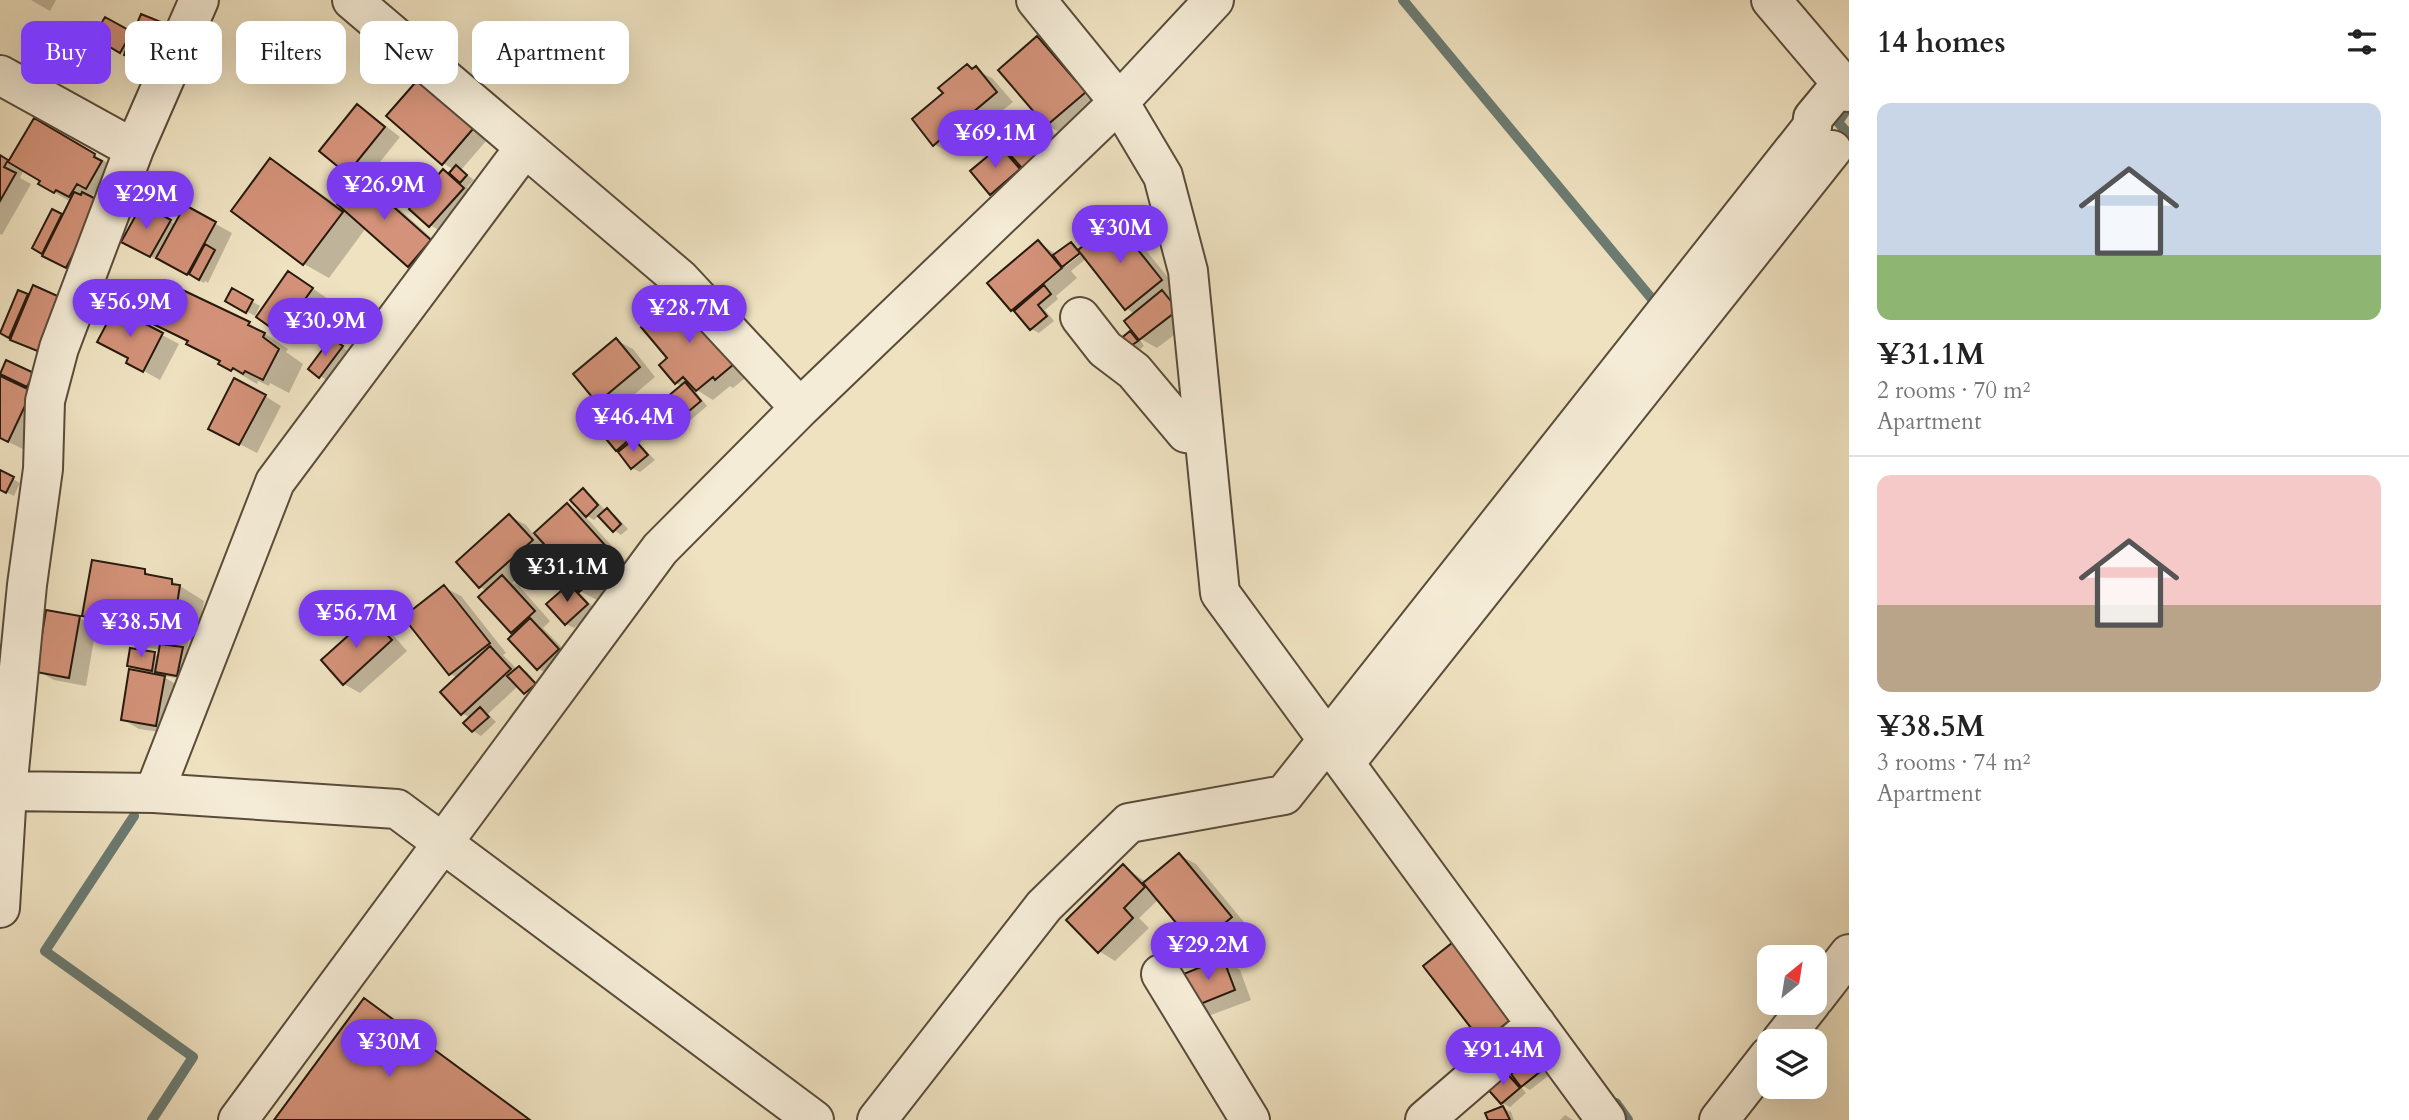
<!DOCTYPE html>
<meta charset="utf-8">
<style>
:root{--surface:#fff;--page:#f2f2f2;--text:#222;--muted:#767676;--line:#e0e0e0;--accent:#7c3aed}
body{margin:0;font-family:Cardo,serif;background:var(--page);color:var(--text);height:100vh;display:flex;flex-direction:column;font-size:26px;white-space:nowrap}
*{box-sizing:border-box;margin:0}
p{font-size:23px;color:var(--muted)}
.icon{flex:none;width:38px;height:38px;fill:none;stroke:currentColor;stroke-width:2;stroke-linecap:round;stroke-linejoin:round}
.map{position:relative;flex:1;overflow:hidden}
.panel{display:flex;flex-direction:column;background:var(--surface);width:560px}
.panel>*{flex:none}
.top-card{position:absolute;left:21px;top:21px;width:665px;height:63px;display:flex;gap:14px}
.needle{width:46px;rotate:30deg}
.tools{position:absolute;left:1757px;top:945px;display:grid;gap:14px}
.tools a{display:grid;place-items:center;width:70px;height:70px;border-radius:14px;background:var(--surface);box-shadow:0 7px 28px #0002;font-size:35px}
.price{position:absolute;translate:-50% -60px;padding:0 16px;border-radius:24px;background:var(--accent);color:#fff;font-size:23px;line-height:46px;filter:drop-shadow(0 2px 4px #0008)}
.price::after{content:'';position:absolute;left:50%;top:42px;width:21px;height:16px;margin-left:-10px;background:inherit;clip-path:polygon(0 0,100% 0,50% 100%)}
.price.on{background:#222;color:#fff}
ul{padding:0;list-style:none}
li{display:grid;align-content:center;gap:14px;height:371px;padding:0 28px}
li+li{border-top:2px solid var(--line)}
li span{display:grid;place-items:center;height:217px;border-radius:14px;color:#555}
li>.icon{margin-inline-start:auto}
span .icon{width:126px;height:126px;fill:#fffc;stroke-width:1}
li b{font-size:30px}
h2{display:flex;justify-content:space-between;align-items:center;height:84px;padding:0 28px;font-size:30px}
.chip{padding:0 24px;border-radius:14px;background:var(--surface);box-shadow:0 7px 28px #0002;font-size:24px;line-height:63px}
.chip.on{background:var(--accent);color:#fff}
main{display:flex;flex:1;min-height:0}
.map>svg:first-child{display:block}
.shadow{fill:#0003;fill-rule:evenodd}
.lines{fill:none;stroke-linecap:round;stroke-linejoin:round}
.stream{stroke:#6c7c73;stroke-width:10}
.building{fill:#d39279;stroke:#271a0d;stroke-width:2}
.minor-casing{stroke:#594c3a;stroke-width:42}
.minor{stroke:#f5ecd7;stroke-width:38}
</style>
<main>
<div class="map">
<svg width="1849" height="1120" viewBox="0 0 1849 1120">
<rect width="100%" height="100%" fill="#efe2c1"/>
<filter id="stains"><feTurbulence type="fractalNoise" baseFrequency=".00286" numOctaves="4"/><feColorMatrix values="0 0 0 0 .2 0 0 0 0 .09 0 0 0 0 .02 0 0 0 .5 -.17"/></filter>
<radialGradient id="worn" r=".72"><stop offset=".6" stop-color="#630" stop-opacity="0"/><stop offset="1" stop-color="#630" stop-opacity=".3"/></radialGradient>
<path class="shadow" d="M31,0h25l-6,11z
M142,16l26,12 -15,37 -21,-7 -37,-22 10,-17 29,16z
M1038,38l16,10 50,47 -40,40 -17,-10 10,12 -50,66 -16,-10 9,-45 11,6 27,-34 8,5zM1009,158h4l14,16 -2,3z
M967,66l25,12 21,24 -33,27 7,9 -21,18 -11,-6 -4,4 -17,-10 11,-50z
M422,77l71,56 -32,37 13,10 -7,7 13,11 -33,37 -17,-10 -13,-23 4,-28 14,8 14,-7 5,-5 -11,-7z
M357,106l16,10 27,21 -36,45 13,7 69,62 -21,24 -16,-10 -43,-37 -37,50 -25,-14 -71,-53 38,-51 24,15 43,31 23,-26 -13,-8z
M35,121l76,44 -8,32 -8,-5 -4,6 -8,78 -49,-28 18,-37 12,6 7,-15 -31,-18 3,-4 -19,-11 -4,9 11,6 -29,51 -2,-1v-77l10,6z
M143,206l33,19 10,-17 46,25 -24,50 -3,-2 -1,2 -64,-32z
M1115,223l17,10 46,57 -8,6 9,6 15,18 -37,28 -18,-10 5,8 -10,8 -8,-5 4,-16 9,5 -4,-24 -9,-6 -39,-50 -16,13 6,7 -21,18 2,3 -13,11 9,11 -15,12 -8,-4 -19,-19 26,-68 19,13 14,-11 9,7zM1085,247l3,2 -23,18v-4z
M305,283l23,16 -31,43 -39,-26z
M171,286l78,37 39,26 -2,3 17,12 -14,29 -19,-10 -1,3 -11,-5 -1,3 -104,-62z
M232,290l28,16 -5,10 -28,-15z
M18,292l11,5 28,63 -28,-12 -27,-15z
M696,307l60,62 -23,19 -3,-2 -17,14 -21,-13 15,19 -34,29 -8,-5 17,-44 -6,-3 -6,-25z
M115,310l64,34 -19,36 -32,-18 2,-4z
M616,340l17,9 22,28 -38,32 26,30 -5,4 17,17 -15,12 -8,-4 -15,-19 -13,-45 -6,-3z
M339,345l10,7 -21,29 -8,-5z
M0,378l31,15 -6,57 -25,-12z
M265,396l16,10 -24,47 -31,-16z
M0,472l20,11 -6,13 -14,-7z
M584,491l7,4 15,16 9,4 13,14 -7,6 -7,-5 -14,-15 -6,5 -7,-4z
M567,505l17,10 53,59 -30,17 -10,9 -17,-9 -6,-17 -24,-26 -38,35 7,3 31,35 -7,7 31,32 -20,18 -16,-10 -51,-77 -7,-4 -22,-24 51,-47 17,9 8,10z
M144,571l14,8 14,2 32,20 -6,36 -9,-1 -2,16 3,2 -5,25 -23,-3 19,11 -8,47 -34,-5 -17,-10 20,-46 -13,-7 25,-12 5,3 2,-7 -39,-7 -26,-15 -10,58 -32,-6 -16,-9 41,-53 19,10v-4l-14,-8z
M569,586l8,4 18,19 -21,19 -8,-4z
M444,587l17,9 45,57 -3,2 14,14 2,-1 8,4 15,17 -9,8 -15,-11 -30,28 8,8 -15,14 -8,-5 -3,-13 -8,-5 -5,-35 -6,-4 -46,-57z
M370,618l17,10 20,23 -47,42 -16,-9z
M1179,855l17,9 52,63 -34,28 -17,-9 -38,-47 -20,19 10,10 -34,33 -16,-10 24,-85 23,16z
M1474,951l58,75 -32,24 -17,-9z
M1223,960l17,10 11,30 -40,15 -17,-10z
M1531,1060l7,5 10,11 -18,14 -11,-6 7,9 -16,14 -8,-4 2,-31 7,4z
M1503,1108l8,4 3,8h-24z
M1565,1115l8,5h-13z"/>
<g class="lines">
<path class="stream" d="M1403,0l254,305
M1845,112l-7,10 11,13
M134,816l-89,135 148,106 -41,63
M1616,1103l12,17"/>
</g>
<path class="building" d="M141,14l20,8 -16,42 -21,-9z
M105,17l27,15 -12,21 -27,-16z
M1037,36l39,45 5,-5 8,9 -6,4 3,3 -40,34 -48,-56z
M967,64l5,5 4,-3 21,26 -32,27 7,9 -24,20 -7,-9 -8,7 -21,-27 31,-26 -5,-5z
M422,75l56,48 -36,42 -56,-49z
M357,104l28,23 -38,47 -28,-23z
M34,118l61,36 -1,3 8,4 -16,28 -9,-5 -8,13 -13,-7 -2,3 -16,-9 2,-3 -32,-19z
M1038,118l12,14 -9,8 5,7 -24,21 -20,-22z
M1000,146l20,23 -30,26 -20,-24z
M0,155l8,5 -4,7 12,6 -16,28z
M270,158l73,54 -40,53 -72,-54z
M456,165l11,10 -7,8 -11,-10z
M443,169l21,19 -35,39 -20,-18 5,-7 -11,-10 18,-21 11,11z
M361,178l70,62 -23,27 -71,-63z
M74,192l7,3 1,-3 18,9 -34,67 -24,-12z
M142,204l29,16 -21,37 -29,-15z
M185,205l31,17 -29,53 -31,-17z
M52,209l10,5 -20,40 -10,-6z
M1115,221l47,59 -37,30 -47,-60z
M1038,240l24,28 -51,43 -24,-28z
M1071,242l9,11 -18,14 -9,-12z
M205,244l10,6 -16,30 -10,-6z
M288,271l25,17 -33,46 -24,-17z
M170,284l80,38 -2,3 17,8 -2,4 16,12 -16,31 -18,-9 -2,3 -10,-6 -2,3 -13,-7 2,-3 -34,-17 2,-3 -37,-18z
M33,285l29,13 -22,54 -30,-12z
M1044,285l7,9 -13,11 9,11 -17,14 -16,-19z
M232,288l21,12 -7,13 -21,-12z
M18,290l10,4 -19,44 -9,-5z
M1162,290l16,20 -39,30 -15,-19z
M679,295l61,64 -25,21 -2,-3 -17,14 -13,-14 -8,7 -16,-19 8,-7 -26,-31z
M115,308l48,25 -20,39 -17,-9 2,-5 -31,-16z
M1130,331l8,10 -13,9 -7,-9z
M331,338l12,8 -24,32 -11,-9z
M616,338l24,29 -43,36 -24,-29z
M6,360l28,13 -7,14 -27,-13z
M0,376l32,15 -24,51 -8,-4z
M234,378l32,17 -27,50 -31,-16z
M685,382l16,19 -37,31 -16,-19z
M607,399l29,35 -20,17 -29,-35z
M634,439l14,16 -17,14 -13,-17z
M0,470l14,7 -8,16 -6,-3z
M583,488l15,17 -12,12 -16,-17z
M567,503l55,61 -26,23 -5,-5 -12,10 -12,-14 4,-4 -37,-41z
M607,508l14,16 -8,8 -15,-16z
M509,514l24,26 -54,48 -23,-26z
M92,560l53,9v5l27,5v5l8,1 -6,39 -9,-1 -3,19 -67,-12 2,-11 -15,-3z
M502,575l33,36 -24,22 -33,-36z
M569,584l19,20 -23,21 -19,-21z
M444,585l46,58 -41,32 -46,-58z
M46,610l34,6 -11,62 -33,-6z
M370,616l22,24 -49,45 -22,-25z
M530,618l29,31 -22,21 -29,-31z
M160,644l23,3 -6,29 -22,-4z
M490,646l21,23 -50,46 -21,-23z
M130,648l25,4 -3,19 -25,-5z
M519,666l17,18 -12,10 -17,-18z
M129,669l36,7 -9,50 -35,-6z
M480,707l9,10 -17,15 -9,-9z
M1179,853l53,64 -36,30 -53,-64z
M1123,864l22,23 -21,21 9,10 -35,35 -32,-33z
M1457,939l59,77 -34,26 -59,-76z
M1223,958l12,32 -42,17 -12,-32z
M364,998l166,122h-256z
M1530,1058l11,13 -20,16 -10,-13z
M1504,1070l16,18 -19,16 -16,-18z
M1503,1106l7,14h-22l-3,-7z"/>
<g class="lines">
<g class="minor-casing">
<path id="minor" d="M352,0l328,279 120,129
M1036,0l83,102 44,74 25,95 32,322 386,527
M1771,0l78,92
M0,75l134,74
M1080,317l25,32 29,22 52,62 18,3
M1345,763l487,-613
M0,789l7,2 147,2 243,16 417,311
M154,793l121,-311 250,-335
M0,908l7,-117 20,-206 16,-116 2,-68 14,-53 75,-199 65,-149
M1161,974l89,146
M1815,998l34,-44
M1781,1041l30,-38
M238,1120l422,-571 140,-141 319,-306 95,-102
M877,1120l167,-214 85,-83 155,-28 528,-668 1,-9 29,-35
M1425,1120l111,-96
M1719,1120l50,-64"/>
</g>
<use href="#minor" class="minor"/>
</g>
<rect width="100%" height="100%" filter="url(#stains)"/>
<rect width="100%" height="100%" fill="url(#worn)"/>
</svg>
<div class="tools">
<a><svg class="needle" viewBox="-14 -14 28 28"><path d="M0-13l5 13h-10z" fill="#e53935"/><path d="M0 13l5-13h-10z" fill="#767676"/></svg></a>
<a><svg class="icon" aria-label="layers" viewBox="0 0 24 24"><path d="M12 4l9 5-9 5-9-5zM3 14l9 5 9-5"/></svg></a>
</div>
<b class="price" style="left:995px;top:170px">¥69.1M</b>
<b class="price" style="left:384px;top:222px">¥26.9M</b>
<b class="price" style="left:146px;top:231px">¥29M</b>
<b class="price" style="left:1120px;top:265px">¥30M</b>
<b class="price" style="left:130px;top:339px">¥56.9M</b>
<b class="price" style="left:689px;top:345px">¥28.7M</b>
<b class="price" style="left:325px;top:358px">¥30.9M</b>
<b class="price" style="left:633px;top:454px">¥46.4M</b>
<b class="price on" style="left:567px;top:604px">¥31.1M</b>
<b class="price" style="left:356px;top:650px">¥56.7M</b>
<b class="price" style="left:141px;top:659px">¥38.5M</b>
<b class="price" style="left:1208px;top:982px">¥29.2M</b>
<b class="price" style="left:389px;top:1079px">¥30M</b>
<b class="price" style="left:1503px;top:1087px">¥91.4M</b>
<div class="top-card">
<a class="chip on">Buy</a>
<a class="chip">Rent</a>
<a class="chip">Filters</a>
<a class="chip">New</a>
<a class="chip">Apartment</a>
</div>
</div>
<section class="panel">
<h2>14 homes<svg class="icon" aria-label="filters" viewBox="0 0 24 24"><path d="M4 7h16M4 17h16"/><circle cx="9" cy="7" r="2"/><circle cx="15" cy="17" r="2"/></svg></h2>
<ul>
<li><span style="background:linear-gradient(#c9d6e8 70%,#8fb573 0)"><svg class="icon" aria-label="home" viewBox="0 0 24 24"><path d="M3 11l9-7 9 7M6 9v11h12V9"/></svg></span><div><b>¥31.1M</b><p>2 rooms · 70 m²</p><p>Apartment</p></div></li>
<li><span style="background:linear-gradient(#f6c9c9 60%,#b9a48a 0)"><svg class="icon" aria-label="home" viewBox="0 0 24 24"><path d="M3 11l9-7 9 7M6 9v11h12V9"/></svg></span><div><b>¥38.5M</b><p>3 rooms · 74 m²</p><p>Apartment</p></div></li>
</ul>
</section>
</main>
